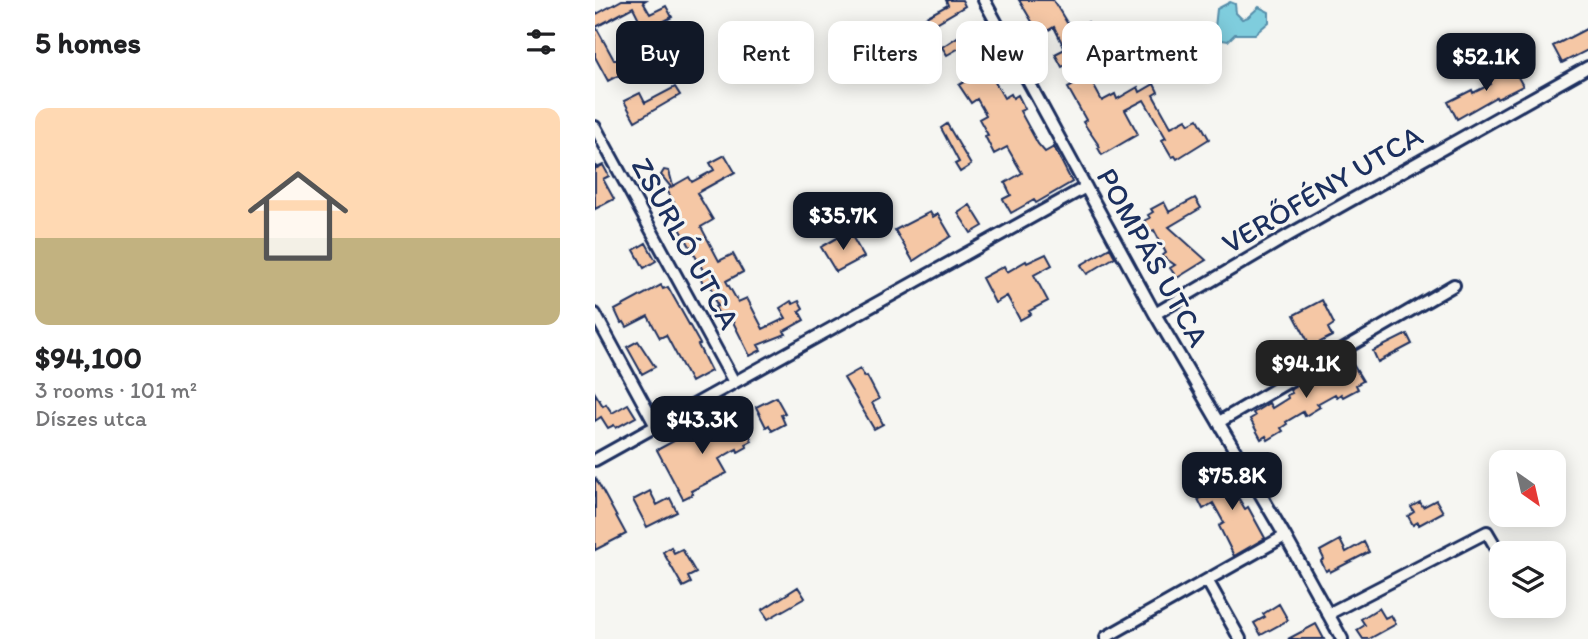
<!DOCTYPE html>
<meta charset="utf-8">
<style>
:root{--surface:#fff;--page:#f6f6f6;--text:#202124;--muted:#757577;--accent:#111827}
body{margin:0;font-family:Itim,sans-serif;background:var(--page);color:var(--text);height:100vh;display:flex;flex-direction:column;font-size:26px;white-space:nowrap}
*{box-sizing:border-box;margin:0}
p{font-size:23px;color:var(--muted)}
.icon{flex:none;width:38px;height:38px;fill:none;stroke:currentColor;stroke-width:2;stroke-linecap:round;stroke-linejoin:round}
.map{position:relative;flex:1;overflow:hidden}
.drawer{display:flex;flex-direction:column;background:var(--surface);width:595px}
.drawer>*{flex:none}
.top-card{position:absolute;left:21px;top:21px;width:665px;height:63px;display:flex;gap:14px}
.needle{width:46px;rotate:146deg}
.fabs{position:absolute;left:894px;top:450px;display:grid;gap:14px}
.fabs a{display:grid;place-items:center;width:77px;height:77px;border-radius:14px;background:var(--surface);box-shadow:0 4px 18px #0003;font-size:35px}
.price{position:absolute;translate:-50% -60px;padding:0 16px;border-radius:14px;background:var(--accent);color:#fff;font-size:23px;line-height:46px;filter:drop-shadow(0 2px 4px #0008)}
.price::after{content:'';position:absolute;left:50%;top:42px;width:21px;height:16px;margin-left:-10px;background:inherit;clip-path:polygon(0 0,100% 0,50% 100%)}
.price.active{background:#222;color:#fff}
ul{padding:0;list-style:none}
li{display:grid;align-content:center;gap:14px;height:371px;padding:0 35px}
li span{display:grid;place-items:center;height:217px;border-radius:14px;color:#555}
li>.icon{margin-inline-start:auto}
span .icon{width:126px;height:126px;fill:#fffc;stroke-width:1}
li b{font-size:30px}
h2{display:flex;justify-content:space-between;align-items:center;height:84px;padding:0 35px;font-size:30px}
.chip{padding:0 24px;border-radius:14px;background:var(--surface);box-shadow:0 4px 18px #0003;font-size:24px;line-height:63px}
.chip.active{background:var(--accent);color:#fff}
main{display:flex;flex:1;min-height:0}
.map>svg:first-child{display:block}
.water{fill:#7fcddd;stroke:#578eaa;stroke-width:2}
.building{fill:#f5c7a5;stroke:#1b2f5e;stroke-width:2}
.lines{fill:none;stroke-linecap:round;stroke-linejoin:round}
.street-casing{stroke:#1b2f5e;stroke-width:16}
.street{stroke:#f6f6f2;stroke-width:10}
.labels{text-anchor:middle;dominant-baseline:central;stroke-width:6;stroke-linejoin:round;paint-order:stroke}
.street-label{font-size:30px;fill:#1b2f5e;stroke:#f6f6f2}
</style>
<main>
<section class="drawer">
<h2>5 homes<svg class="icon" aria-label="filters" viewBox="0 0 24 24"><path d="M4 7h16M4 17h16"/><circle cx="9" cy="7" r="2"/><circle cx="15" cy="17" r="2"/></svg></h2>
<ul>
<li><span style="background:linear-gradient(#ffd9b3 60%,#c2b280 0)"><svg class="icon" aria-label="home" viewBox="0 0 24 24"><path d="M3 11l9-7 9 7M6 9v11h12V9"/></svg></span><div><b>$94,100</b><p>3 rooms · 101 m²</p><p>Díszes utca</p></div></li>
</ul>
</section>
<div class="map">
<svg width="993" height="639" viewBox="0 0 993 639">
<rect width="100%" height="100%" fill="#f6f6f2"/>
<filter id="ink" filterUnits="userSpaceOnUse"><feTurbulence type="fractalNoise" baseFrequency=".0143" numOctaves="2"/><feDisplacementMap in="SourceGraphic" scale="14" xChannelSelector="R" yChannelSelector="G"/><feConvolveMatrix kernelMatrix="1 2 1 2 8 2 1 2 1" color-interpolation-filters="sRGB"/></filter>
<g filter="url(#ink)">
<path class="water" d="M635,2l5,2 1,9 6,6 6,-2 11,-10 10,5v10l-14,12h-20l-7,7 -19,-3v-6l6,-5 2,-18z"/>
<path class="building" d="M27,0h24l-3,2 7,12 16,-8 6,11 -27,14 -12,-24 -37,20 18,33h9l19,-11 6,11 -40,21 -13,-24v-42z
M351,0h16l3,6 -34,20 -5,-9 22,-12z
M424,0h34l19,31 16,-9 9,16 3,-2 5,10 -6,2 1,3 -28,14 -1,-3 -9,5 -7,-13 10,-5 -11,-22 -14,8z
M384,23l17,33 -12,7 20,35 7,-4 2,4 5,-3 7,14 -5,2 18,33 7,8 9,-5 18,35 -36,21 -2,-3 -23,13 -8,-14 8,-4 -6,-12 17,-10 -15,-26 -13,7 -9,-18 3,-1 -9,-16 7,-4 -9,-16 -6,4 -12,-18 20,-12 -16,-27 -16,9 -5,-8z
M993,28v22l-26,13 -9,-17z
M918,68l10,18 -26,13 -1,-2 -39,22 -9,-17 24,-12 1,3 18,-9 -2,-4z
M494,77l13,24 13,-7 2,5 21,-12 2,5 14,-8 4,8 -5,3 18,32 15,-8 3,5 9,-5 11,20 -32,20 -2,-3 -3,1 -10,-17 4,-2 -22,-38 -19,10 13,24 -36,21 -4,-7 2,-1 -17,-25 3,-2 -18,-32z
M80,87l5,8 -45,26 -11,-20 16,-8 5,10z
M352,124l24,41 -11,7 -5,-8 4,-2 -18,-34z
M130,155l10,17 -38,21 16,27 -12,7 18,34 14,-7 10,18 -17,9 12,21 9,-4 16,31 23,-11 -6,-10 11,-7 2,3 6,-3 4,7 -4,3 5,9 -20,11 2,3 -28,11 3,5 -11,6 -19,-38 -3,1 -4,-6 -4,3 -5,-9 3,-1 -4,-7 3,-1 -8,-15 -5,2 -5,-10 5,-3 -33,-60 6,-4 -10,-18 4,-3 -10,-12 3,-5 5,1 4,15 16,-9 3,5 22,-12 -4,-7z
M0,165l2,3 6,-3 6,11 -6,3 11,20 -19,10z
M600,198l6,10 -32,19 37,33 -29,18 -7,-10 5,-3 -13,-9 4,-3 -12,-23 -6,3 -6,-11 8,-4 -2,-3 5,-3 -2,-3 13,-7 5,10z
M375,205l13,21 -12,7 -13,-20z
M335,212l3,5 5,-3 13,22 -38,25 -18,-31z
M254,231l15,26 -28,15 -15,-25z
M51,243l10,18 -12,7 -10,-18z
M515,248l5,9 -28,17 -6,-9z
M451,254l6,11 -18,10 14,26 -19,10 2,3 -11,6 -13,-24 -12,7 -13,-25 22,-12 3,6 19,-11 1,2z
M66,285l2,4 5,-2 32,57 -2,1 13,26 -20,11 -25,-47 -6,3 -12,-22 -21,11 -3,-5 -3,1 -6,-13z
M727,300l12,24 -6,4 4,8 -21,11 -17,-32z
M812,334l5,10 -34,18 -5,-11z
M43,341l17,26 -13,7 -15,-27z
M750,361l2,4 5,-2 11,18 -7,4 2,4 -15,8 -2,-3 -4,3 -2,-3 -18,10 3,3 -15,9 -2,-4 -17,10 1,2 -6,4 2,3 -15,9 -2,-4 -5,3 -11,-20 5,-3 -2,-3 16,-10 3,5 16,-10 -1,-3 5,-2 -2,-3 16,-10 2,4 5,-3 1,2 16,-9 -2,-4z
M265,369l5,8 2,-1 12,23 -7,4 11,21 -9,5 -30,-51z
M0,393l8,13 3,-2 6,9 16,-9 8,13 -20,11 -2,-3 -6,3 -7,-11 -6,4z
M181,397l9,16 -4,2 4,9 -13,7 -3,-6 -3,2 -10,-20z
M147,417l10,24 -6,3 1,3 -9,5 -1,-3 -4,2 -14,8 8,14 -36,18 2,3 -10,5 -26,-49 39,-21 8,13 18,-11 -1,-3z
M628,472l6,4 5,-3 8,15 -7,4 10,17 3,-2 17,31 -31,18 -15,-30 5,-3 -11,-20 -10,6 -5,-10 6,-3 -4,-7 7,-3 -2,-5z
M0,477l31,57 -31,16z
M55,491l7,14 13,-7 7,14 -30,15 -14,-27z
M841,500l7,12 -24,13 -1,-3 -5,3 -5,-9 6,-4 -3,-5 9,-5 3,5z
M745,540l6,12 18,-10 5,10 -39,20 -1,-3 -3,2 -5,-10 3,-2 -4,-8z
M76,547l3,6 8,-4 14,24 -8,4 3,6 -8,4 -20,-35z
M203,587l7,11 -37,21 -6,-9z
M684,604l9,16 -27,15 -7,-12 11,-6 -2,-3z
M784,608l6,10 6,-3 5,9 -27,15h-6l-6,-9 8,-5 -4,-6z
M721,624l8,15h-36z"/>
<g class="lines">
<g class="street-casing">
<path id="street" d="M389,0l171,314 130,222 57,103
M0,127l139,255
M0,314l61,112
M560,314l134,-79 299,-168
M624,422l235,-137
M0,460l491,-273
M612,580l33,59
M733,614l159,-82 14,24
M511,637l179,-101"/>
</g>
<use href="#street" class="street"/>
</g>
</g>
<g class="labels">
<g class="street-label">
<text transform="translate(727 189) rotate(-30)">VERŐFÉNY UTCA</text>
<text transform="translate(91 243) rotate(61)">ZSURLÓ UTCA</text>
<text transform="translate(558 257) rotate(61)">POMPÁS UTCA</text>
</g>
</g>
</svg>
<div class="fabs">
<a><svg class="needle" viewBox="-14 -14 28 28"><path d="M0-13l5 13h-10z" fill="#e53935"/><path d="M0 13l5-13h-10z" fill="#757577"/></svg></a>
<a><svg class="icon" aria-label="layers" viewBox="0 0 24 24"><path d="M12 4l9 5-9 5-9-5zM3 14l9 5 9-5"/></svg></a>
</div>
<b class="price" style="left:891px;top:93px">$52.1K</b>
<b class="price" style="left:248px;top:252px">$35.7K</b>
<b class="price active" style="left:711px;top:400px">$94.1K</b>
<b class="price" style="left:107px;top:456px">$43.3K</b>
<b class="price" style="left:637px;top:512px">$75.8K</b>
<div class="top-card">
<a class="chip active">Buy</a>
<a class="chip">Rent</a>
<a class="chip">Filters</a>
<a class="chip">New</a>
<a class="chip">Apartment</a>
</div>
</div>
</main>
